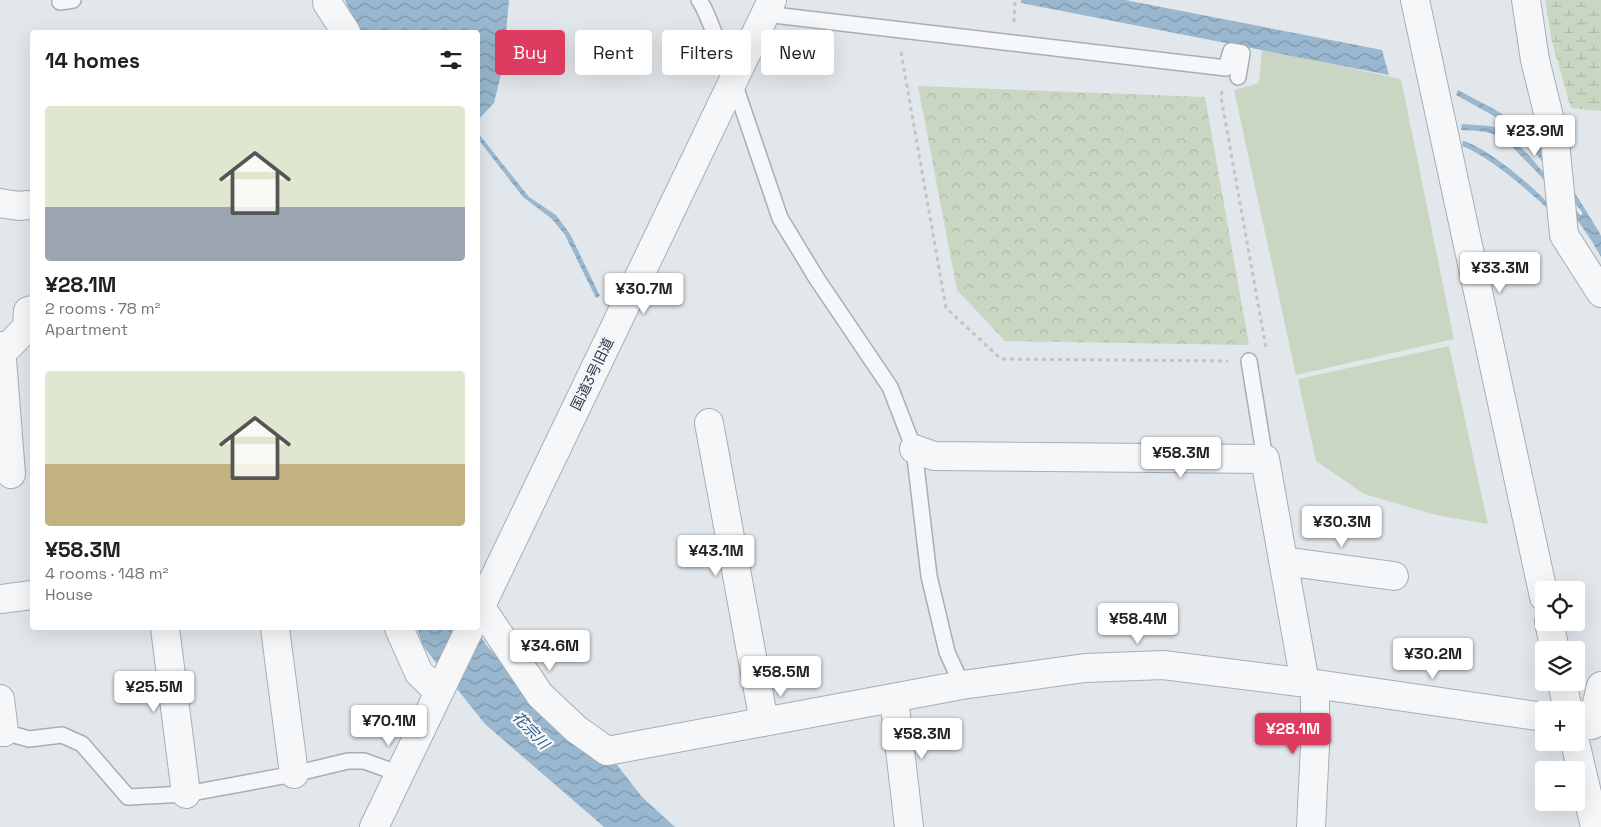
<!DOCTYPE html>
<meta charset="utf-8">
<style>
:root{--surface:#fff;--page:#f2f2f2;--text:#202124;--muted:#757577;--accent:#dd3b5f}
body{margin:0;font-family:"Space Grotesk","Noto Sans JP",sans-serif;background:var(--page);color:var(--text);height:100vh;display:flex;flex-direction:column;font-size:19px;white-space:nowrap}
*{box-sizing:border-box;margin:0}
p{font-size:16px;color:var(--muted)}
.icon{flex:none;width:28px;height:28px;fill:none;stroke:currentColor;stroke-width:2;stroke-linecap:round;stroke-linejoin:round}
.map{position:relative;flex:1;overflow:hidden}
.drawer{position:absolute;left:30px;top:30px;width:450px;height:600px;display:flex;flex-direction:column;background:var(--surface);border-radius:5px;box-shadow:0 5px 20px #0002}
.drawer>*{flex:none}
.banner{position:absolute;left:495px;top:30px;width:475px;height:45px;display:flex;gap:10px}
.fabs{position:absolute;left:1535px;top:581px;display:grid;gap:10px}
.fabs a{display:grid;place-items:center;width:50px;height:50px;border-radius:5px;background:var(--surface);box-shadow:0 5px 20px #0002;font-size:25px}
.price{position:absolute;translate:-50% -42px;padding:0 11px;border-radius:5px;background:#fff;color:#222;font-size:16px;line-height:32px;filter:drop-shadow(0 1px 2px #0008)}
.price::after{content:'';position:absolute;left:50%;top:30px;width:15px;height:11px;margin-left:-8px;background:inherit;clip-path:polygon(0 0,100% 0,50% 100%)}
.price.on{background:var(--accent);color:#fff}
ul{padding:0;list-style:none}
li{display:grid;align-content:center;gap:10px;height:265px;padding:0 15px}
li span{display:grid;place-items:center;height:155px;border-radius:5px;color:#555}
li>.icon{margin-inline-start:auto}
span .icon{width:90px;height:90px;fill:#fffc;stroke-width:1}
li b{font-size:21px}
h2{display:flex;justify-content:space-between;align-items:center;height:60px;padding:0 15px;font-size:21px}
.tag{padding:0 18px;border-radius:5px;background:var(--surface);box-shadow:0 5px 20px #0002;font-size:18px;line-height:45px}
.tag.on{background:var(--accent);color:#fff}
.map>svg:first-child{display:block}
.wetland{fill:url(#wetland-marsh)}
.park{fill:url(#park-crowns)}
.garden{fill:#c9d7c2}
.water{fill:url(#water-waves)}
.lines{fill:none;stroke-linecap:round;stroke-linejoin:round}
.service-casing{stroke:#a6aeb7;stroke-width:18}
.minor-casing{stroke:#a6aeb7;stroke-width:30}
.tertiary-casing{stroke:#a6aeb7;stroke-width:30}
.path{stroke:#c0c5ca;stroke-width:3;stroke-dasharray:4 4;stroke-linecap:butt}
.service{stroke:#f5f7f9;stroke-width:15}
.minor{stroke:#f5f7f9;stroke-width:28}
.tertiary{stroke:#f5f7f9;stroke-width:28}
.labels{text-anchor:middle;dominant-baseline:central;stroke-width:4.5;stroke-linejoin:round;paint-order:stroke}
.street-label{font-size:14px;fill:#283546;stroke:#f2f5f9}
.water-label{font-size:15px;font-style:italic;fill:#2d587f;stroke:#f2f5f9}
</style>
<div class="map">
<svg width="1601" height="827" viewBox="0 0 1601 827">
<defs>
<pattern id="wetland-marsh" width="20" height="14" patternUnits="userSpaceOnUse" patternTransform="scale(1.25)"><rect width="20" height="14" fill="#c9d7c2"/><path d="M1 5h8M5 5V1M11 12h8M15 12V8" fill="none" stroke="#adb9a8"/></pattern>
<pattern id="park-crowns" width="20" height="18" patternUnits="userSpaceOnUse" patternTransform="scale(1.25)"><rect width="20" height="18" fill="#c9d7c2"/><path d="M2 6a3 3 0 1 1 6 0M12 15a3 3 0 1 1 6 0" fill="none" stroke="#adb9a8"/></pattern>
<pattern id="water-waves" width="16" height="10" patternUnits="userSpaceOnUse" patternTransform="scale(1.25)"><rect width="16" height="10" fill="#99b8cf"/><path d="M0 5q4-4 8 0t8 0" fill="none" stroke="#7d96aa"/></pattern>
</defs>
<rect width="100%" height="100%" fill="#e2e7ec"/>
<path class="wetland" d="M1545,0h56v111l-30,-3 -19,-66z"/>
<path class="park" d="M918,86l287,11 44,248 -244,-4 -48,-51z"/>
<path class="garden" d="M1262,49l139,30 53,260 -158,36 -62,-285 25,-7z
M1449,346l39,178 -52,-9 -72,-21 -48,-33 -18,-82z"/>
<path class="water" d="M345,0h164l-6,66 -9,37 -16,17v-88h-119z
M1021,0h104l257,50 7,25 -368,-72z
M1458,90c14,8 30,15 44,24 42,28 72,76 97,118l2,4v21c-20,-37 -50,-71 -79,-100 -6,-6 -13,-15 -20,-19 -13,-8 -27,-7 -41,-8l1,-6 28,2 9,3 27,23 54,63h2v-3l-52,-66 -14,-14 -15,-12 -45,-25z
M478,133l51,64 27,18 14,19 30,62 -4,2 -31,-63 -13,-16 -29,-22 -45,-58z
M1463,141c25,7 68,44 87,64l-1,5c-22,-21 -59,-53 -87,-64z
M417,628h59l10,17 48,51 80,65 28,36 33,30h-71l-119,-103 -62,-78z"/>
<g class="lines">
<g class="service-casing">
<path id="service" d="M699,0c12,17 15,42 28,57 3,4 9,6 13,9
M60,2l13,-2
M765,14l461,54 5,-17 11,2 -4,24
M733,80l47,138 37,61 73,108 24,62 15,127 18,76 15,33
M1249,361l16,98
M4,732l25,7 33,-4 20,9 46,53 58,-3 108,-20 54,-13h16l36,13"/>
</g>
<g class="minor-casing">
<path id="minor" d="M1526,0l9,60 20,81 9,94 37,58
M327,3l19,29
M0,203l19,3 9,-1
M0,346h9l18,-19 1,-16 4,-1
M1,346l10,128
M709,423l55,299
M914,449l20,7 331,3 40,224
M1283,561l111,15
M0,599l32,-4
M480,606l60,89 36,34 31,22 355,-66 123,-17 78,-3 152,19 229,33
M165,628l21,166
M275,628l19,146
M399,628l20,45 20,19
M894,698l15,129
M0,699l4,33h-4
M1592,725l9,-39
M1311,827l4,-81v-62"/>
</g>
<g class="tertiary-casing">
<path id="tertiary" d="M1415,0l129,597
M478,612l294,-612
M1549,622l6,28
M1562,682l6,28
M1575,742l20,85
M374,827l96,-199"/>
</g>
<path class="path" d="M1014,22l1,-22
M901,52l45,256 55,51 227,2
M1222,91l-1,6 45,251"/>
<use href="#service" class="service"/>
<use href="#minor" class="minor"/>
<use href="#tertiary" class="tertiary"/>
</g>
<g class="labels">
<g class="street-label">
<text transform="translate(592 374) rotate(-64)">国道3号旧道</text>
</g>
<g class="water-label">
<text transform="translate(531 730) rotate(46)">花宗川</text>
</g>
</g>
</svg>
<div class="fabs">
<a><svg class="icon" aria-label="locate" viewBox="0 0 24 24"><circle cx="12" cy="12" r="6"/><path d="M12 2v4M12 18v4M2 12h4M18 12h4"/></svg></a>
<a><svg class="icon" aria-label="layers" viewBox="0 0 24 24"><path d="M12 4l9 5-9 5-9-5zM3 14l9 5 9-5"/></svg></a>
<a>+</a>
<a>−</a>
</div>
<b class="price" style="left:1535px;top:157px">¥23.9M</b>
<b class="price" style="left:1500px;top:294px">¥33.3M</b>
<b class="price" style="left:644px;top:315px">¥30.7M</b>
<b class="price" style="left:1181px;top:479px">¥58.3M</b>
<b class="price" style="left:1342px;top:548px">¥30.3M</b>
<b class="price" style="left:716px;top:577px">¥43.1M</b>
<b class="price" style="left:1138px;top:645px">¥58.4M</b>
<b class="price" style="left:550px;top:672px">¥34.6M</b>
<b class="price" style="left:1433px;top:680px">¥30.2M</b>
<b class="price" style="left:781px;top:698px">¥58.5M</b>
<b class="price" style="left:154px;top:713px">¥25.5M</b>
<b class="price" style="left:389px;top:747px">¥70.1M</b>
<b class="price on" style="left:1293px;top:755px">¥28.1M</b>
<b class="price" style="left:922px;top:760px">¥58.3M</b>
<div class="banner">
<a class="tag on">Buy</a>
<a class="tag">Rent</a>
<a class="tag">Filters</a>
<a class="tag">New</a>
</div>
<section class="drawer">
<h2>14 homes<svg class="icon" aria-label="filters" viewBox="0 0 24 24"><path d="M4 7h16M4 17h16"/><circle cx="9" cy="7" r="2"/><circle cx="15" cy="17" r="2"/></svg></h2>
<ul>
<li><span style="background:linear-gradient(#dfe7d0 65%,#9aa5b1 0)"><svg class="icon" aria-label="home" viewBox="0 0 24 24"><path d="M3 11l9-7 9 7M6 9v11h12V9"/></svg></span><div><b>¥28.1M</b><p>2 rooms · 78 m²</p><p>Apartment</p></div></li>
<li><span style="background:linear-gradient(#dfe7d0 60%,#c2b280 0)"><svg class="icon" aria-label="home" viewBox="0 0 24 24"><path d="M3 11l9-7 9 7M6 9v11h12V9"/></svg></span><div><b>¥58.3M</b><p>4 rooms · 148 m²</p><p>House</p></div></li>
</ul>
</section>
</div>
